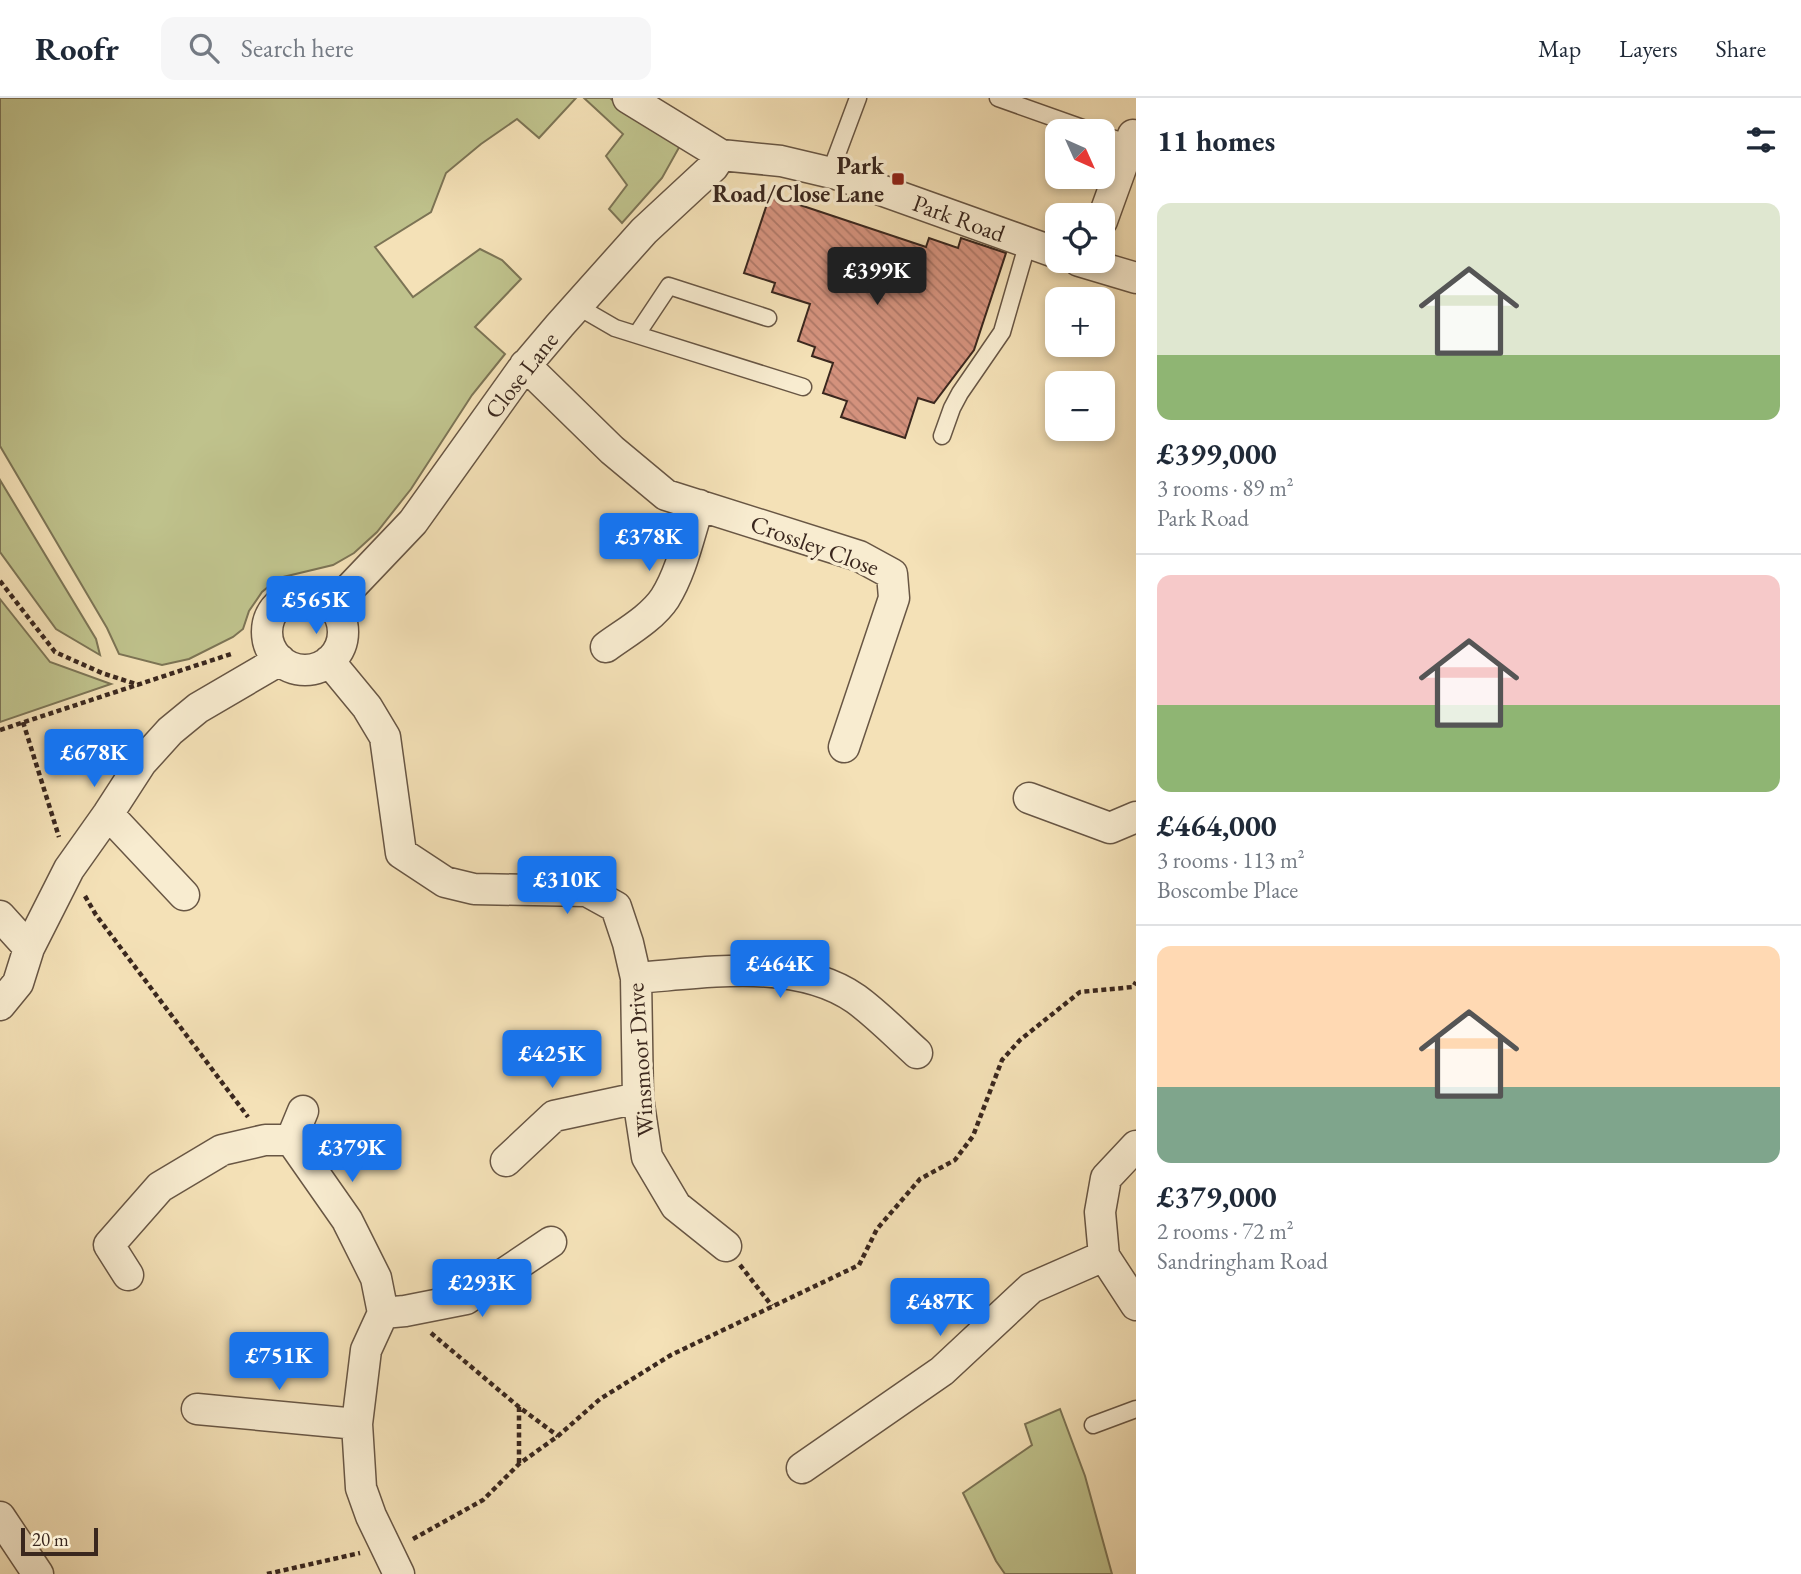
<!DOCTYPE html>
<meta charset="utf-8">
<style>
:root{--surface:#fff;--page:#f6f6f7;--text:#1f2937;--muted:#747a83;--line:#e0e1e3;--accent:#1a73e8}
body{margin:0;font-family:"EB Garamond",serif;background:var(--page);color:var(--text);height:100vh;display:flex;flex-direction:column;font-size:26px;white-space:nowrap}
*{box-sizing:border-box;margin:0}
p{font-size:23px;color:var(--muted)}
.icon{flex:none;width:38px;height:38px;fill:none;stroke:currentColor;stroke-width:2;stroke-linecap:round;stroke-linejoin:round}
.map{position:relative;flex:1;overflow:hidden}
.panel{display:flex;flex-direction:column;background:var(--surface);width:665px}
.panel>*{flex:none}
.needle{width:46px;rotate:135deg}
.buttons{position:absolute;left:1045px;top:21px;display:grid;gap:14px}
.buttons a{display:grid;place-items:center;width:70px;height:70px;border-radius:14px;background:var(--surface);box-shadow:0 4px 10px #0003;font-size:35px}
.scale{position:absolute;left:21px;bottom:18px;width:77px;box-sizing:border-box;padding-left:7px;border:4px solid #3a271e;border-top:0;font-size:19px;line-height:24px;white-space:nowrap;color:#3a271e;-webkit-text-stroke:5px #f8ecd0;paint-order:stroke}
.price{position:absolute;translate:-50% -60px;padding:0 16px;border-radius:7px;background:var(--accent);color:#fff;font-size:23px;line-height:46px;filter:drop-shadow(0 2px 4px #0008)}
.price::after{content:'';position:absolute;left:50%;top:42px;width:21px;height:16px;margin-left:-10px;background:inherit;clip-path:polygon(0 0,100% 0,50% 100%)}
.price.selected{background:#222;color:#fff}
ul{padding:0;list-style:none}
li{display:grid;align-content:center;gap:14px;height:371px;padding:0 21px}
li+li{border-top:2px solid var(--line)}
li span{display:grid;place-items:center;height:217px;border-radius:14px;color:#555}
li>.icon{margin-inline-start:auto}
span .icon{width:126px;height:126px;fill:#fffc;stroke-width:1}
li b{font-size:30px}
h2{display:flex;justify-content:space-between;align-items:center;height:84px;padding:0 21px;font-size:30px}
header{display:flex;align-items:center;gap:42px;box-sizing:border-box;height:98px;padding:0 35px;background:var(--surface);border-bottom:2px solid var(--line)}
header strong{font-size:33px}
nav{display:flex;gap:38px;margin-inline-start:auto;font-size:24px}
.search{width:490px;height:63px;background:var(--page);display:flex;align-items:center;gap:18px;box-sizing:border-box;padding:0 24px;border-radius:14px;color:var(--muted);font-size:26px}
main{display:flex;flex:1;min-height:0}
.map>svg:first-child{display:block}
.grass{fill:#bfc28c;stroke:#7c7455;stroke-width:2}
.building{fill:url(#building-back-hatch);stroke:#3a271e;stroke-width:2}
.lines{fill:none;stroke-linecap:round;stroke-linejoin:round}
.service-casing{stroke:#685644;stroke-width:19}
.minor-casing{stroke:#685644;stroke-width:33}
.path{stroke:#3a271e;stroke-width:4.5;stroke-dasharray:5 3.5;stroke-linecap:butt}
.service{stroke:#f8ecd0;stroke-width:16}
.minor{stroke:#f8ecd0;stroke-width:30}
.poi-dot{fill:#8f2418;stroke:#f8ecd0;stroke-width:2.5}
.labels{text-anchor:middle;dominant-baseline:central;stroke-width:7;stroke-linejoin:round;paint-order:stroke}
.poi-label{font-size:24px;font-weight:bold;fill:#3a271e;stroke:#f8ecd0;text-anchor:end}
.street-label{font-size:24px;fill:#3a271e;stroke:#f8ecd0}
</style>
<header>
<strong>Roofr</strong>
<div class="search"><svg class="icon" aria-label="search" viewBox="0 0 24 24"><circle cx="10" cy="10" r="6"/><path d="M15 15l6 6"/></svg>Search here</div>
<nav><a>Map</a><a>Layers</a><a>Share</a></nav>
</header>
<main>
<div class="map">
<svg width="1136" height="1476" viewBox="0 0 1136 1476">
<defs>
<pattern id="building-back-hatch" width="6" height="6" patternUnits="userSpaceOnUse" patternTransform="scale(1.75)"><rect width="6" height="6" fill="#d4927d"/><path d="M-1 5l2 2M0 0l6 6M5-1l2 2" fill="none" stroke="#ad7766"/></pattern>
</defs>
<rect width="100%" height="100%" fill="#f4e1b7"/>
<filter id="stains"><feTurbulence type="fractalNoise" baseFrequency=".00286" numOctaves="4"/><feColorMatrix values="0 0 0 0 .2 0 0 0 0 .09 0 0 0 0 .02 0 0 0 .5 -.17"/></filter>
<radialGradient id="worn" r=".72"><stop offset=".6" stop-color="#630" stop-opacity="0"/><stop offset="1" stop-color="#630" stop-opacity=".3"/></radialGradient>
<path class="grass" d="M0,0h576l-37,40 -22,-19 -36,25 -35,29 -15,39 -56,35 38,50 67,-48 22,11 19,19 -46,48 30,27 -33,41 -61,94 -34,43 -23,21 -21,12 -54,13 -17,14 -13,19 -6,18 -10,8 -44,22 -27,6 -43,-11 -12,-26 -107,-182z
M584,0h26l22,18 49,28 -19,34 -40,45 -13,-14 18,-24 -21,-29 17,-22z
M0,382l96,159 4,16 -44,-26 -56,-77z
M0,501l50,63 61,22 -111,38z
M1060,1311l25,67 27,98h-107l-9,-13 -33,-68 69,-48 -7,-21z"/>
<path class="building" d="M770,97l156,52 3,-9 29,10 3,-10 45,15 -32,97 -40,53 -16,-5 -13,40 -64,-21 6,-16 -24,-8 10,-30 -21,-7 3,-9 -17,-6 12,-37 -38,-12 3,-9 -31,-10z"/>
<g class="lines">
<g class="service-casing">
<path id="service" d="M998,0l93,33
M1102,37l32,10
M830,75l28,-75
M577,208l38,22 188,59
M637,236l32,-48 99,32
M942,338l10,-28 8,-15 42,-61 26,-90
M1093,1327l43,-16"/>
</g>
<g class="minor-casing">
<path id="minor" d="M628,0l93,57 60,6 55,13 221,79
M1102,123l31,-86
M1079,163l57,17
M525,267l87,85 54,45 193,61 33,18 2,24 -50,149
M267 534a38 38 0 1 1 76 0a38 38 0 1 1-76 0Z
M333,508l80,-84 108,-151 39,-46 84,-94 69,-64 8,-12
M606,549c19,-14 46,-29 59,-49 17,-27 24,-63 34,-93
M329,563l38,46 18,30 16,116 44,29 29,7 113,2 29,16 12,36 8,35 2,120 9,59 29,49 50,40
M1029,700l81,30 26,-11
M108,716l76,81
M0,818l29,32
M636,880c69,-5 160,-21 220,21 22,16 41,36 61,54
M0,907l18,-22 11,-35 40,-79 39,-55 33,-51 29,-32 28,-23 82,-48
M291,1042l12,-29
M1136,1048l-30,32 -6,34 4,44 32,49
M506,1063l48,-45 84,-18
M128,1177l-19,-30 51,-58 62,-37 43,-10h26l56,80 29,58 7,35 -17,37 -9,74 4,64 10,28 28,58
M383,1215l22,-2 61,-12 85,-57
M197,1311l160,15
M802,1370l140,-97 89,-83 73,-32
M0,1419l38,57"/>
</g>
<path class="path" d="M0,483l55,71 47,21 37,12
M23,624l36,115
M0,632l234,-77
M85,798l11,19 152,202
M740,1167l32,41
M431,1235l88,74 39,29
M519,1309v56
M413,1441l70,-39 36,-36 39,-28 42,-37 71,-44 188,-90 18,-36 43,-50 35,-19 18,-24 29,-76 18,-20 60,-48 53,-5 3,-5
M267,1476l93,-21"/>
<use href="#service" class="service"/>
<use href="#minor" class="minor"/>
</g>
<rect class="poi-dot" x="891" y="74" width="14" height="14" rx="3.5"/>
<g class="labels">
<g class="poi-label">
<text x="884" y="67">Park<tspan x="884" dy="28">Road/Close Lane</tspan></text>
</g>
<g class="street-label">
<text transform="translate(959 120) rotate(20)">Park Road</text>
<text transform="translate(521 277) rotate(-52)">Close Lane</text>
<text transform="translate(815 447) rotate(20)">Crossley Close</text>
<text transform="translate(640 962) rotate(-94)">Winsmoor Drive</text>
</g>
</g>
<rect width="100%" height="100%" filter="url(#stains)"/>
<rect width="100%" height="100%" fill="url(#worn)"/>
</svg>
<div class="buttons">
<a><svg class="needle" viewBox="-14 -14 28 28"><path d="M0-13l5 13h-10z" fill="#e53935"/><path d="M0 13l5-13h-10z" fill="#747a83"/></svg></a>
<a><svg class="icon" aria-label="locate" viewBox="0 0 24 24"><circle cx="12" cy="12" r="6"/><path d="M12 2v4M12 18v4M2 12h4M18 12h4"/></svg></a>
<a>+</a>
<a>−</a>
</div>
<div class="scale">20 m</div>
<b class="price selected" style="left:877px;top:209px">£399K</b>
<b class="price" style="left:649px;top:475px">£378K</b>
<b class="price" style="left:316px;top:538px">£565K</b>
<b class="price" style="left:94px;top:691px">£678K</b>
<b class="price" style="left:567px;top:818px">£310K</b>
<b class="price" style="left:780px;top:902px">£464K</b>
<b class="price" style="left:552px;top:992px">£425K</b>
<b class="price" style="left:352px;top:1086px">£379K</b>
<b class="price" style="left:482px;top:1221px">£293K</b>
<b class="price" style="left:940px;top:1240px">£487K</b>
<b class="price" style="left:279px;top:1294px">£751K</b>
</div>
<section class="panel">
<h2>11 homes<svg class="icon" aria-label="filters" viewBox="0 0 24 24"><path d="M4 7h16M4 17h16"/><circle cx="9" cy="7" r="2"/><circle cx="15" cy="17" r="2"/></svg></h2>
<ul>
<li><span style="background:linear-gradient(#dfe7d0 70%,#8fb573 0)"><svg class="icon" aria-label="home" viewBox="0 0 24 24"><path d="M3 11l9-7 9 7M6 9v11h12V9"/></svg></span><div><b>£399,000</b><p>3 rooms · 89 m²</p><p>Park Road</p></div></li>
<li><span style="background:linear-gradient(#f6c9c9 60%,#8fb573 0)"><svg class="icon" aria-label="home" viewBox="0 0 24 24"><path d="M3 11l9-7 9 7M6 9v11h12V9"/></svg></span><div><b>£464,000</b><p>3 rooms · 113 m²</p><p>Boscombe Place</p></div></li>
<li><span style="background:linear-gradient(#ffd9b3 65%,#7fa58c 0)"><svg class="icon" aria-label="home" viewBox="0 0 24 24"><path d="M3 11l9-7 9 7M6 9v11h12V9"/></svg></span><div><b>£379,000</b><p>2 rooms · 72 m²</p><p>Sandringham Road</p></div></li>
</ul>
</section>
</main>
